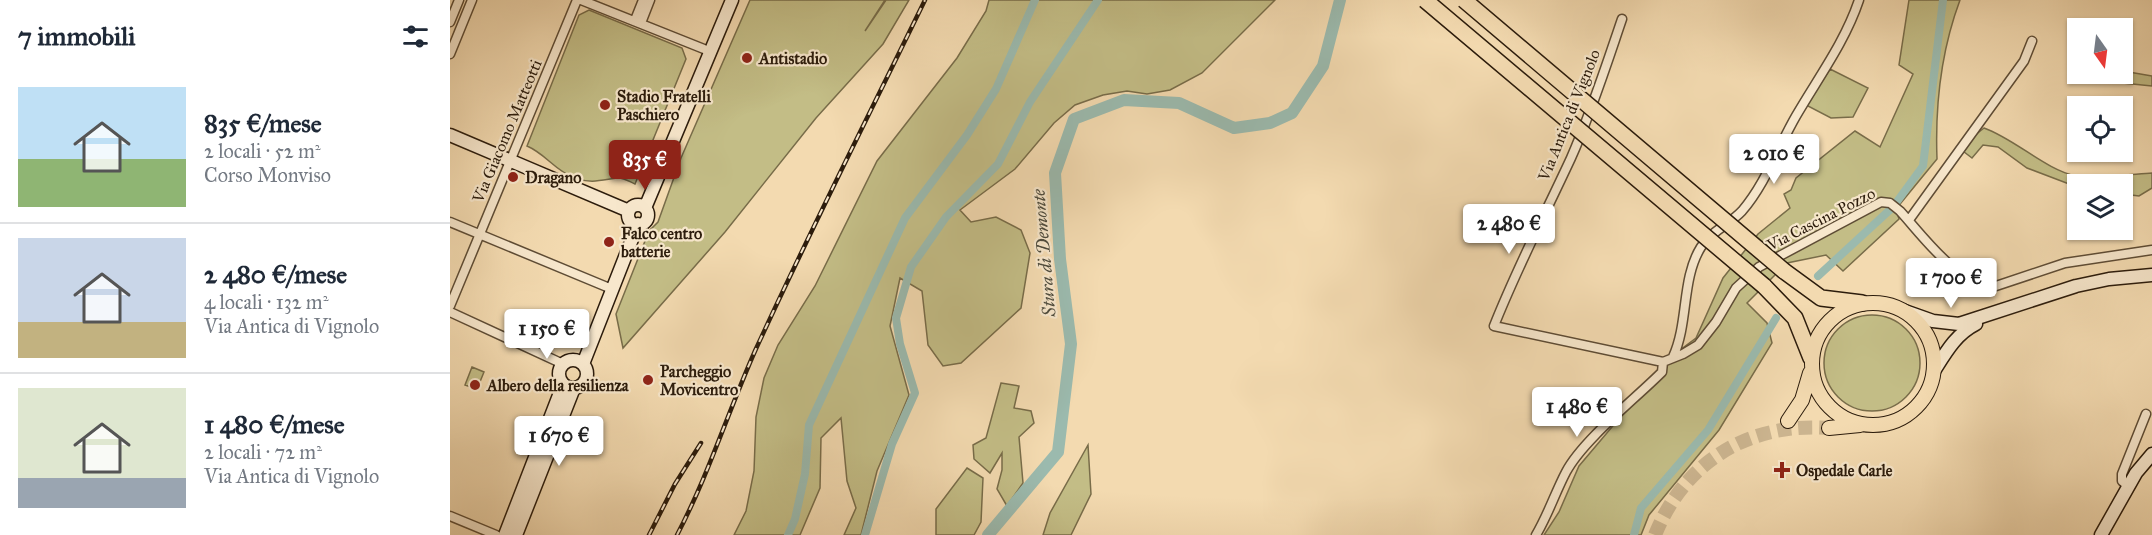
<!DOCTYPE html>
<html lang="it">
<meta charset="utf-8">
<style>
:root{--surface:#fff;--page:#f6f6f7;--text:#1f2937;--muted:#747a83;--line:#e0e1e3;--accent:#8f2418}
body{margin:0;font-family:"IM FELL Great Primer",serif;background:var(--page);color:var(--text);height:100vh;display:flex;flex-direction:column;font-size:22px;white-space:nowrap}
*{box-sizing:border-box;margin:0}
p{font-size:20px;color:var(--muted)}
.icon{flex:none;width:33px;height:33px;fill:none;stroke:currentColor;stroke-width:2;stroke-linecap:round;stroke-linejoin:round}
.map{position:relative;flex:1;overflow:hidden}
.sheet{display:flex;flex-direction:column;background:var(--surface);width:450px}
.sheet>*{flex:none}
.needle{width:39px;rotate:166deg}
.tools{position:absolute;left:1617px;top:18px;display:grid;gap:12px}
.tools a{display:grid;place-items:center;width:66px;height:66px;border-radius:0px;background:var(--surface);box-shadow:0 2px 4px #0004;font-size:30px}
.price{position:absolute;translate:-50% -51px;padding:0 14px;border-radius:6px;background:#fff;color:#222;font-size:20px;line-height:39px;filter:drop-shadow(0 2px 3px #0008)}
.price::after{content:'';position:absolute;left:50%;top:36px;width:18px;height:14px;margin-left:-9px;background:inherit;clip-path:polygon(0 0,100% 0,50% 100%)}
.price.active{background:var(--accent);color:#fff}
ul{padding:0;list-style:none}
li{display:flex;align-items:center;gap:18px;height:150px;padding:0 18px}
li+li{border-top:2px solid var(--line)}
li span{display:grid;place-items:center;flex:none;width:168px;height:120px;border-radius:0px;color:#555}
li>.icon{margin-inline-start:auto}
span .icon{width:72px;height:72px;fill:#fffc;stroke-width:1}
li b{font-size:26px}
h2{display:flex;justify-content:space-between;align-items:center;height:72px;padding:0 18px;font-size:26px}
main{display:flex;flex:1;min-height:0}
.map>svg:first-child{display:block}
.green{fill:#c3bd86;stroke:#786c49;stroke-width:1.5}
.lines{fill:none;stroke-linecap:round;stroke-linejoin:round}
.canal{stroke:#9bbaae;stroke-width:8}
.river{stroke:#9bbaae;stroke-width:12}
.primary-tunnel{stroke:#cbb48f;stroke-width:14;stroke-dasharray:14 7;stroke-linecap:butt}
.street-casing{stroke:#5e4c35;stroke-width:11}
.secondary-casing{stroke:#2c1c0c;stroke-width:15}
.primary-casing{stroke:#2c1c0c;stroke-width:16}
.highway-casing{stroke:#2c1c0c;stroke-width:18}
.street{stroke:#f7e7cc;stroke-width:8}
.secondary{stroke:#f7e7cc;stroke-width:12}
.primary{stroke:#f3dab0;stroke-width:14}
.highway{stroke:#f3dab0;stroke-width:15}
.rail-casing{stroke:#2c1c0c;stroke-width:4.5}
.rail{stroke:#f7e7cc;stroke-width:2;stroke-dasharray:7;stroke-linecap:butt}
.highway-bridge-casing{stroke:#2c1c0c;stroke-width:18;stroke-linecap:butt}
.highway-bridge{stroke:#f3dab0;stroke-width:15}
.poi-dot{fill:#8f2418;stroke:#f7e7cc;stroke-width:2}
.labels{text-anchor:middle;dominant-baseline:central;stroke-width:4.5;stroke-linejoin:round;paint-order:stroke}
.poi-label{font-size:16px;font-weight:bold;fill:#2c1c0c;stroke:#f7e7cc;text-anchor:start}
.street-label{font-size:16px;fill:#2c1c0c;stroke:#f7e7cc}
.water-label{font-size:18px;font-style:italic;fill:#4d4b3d;stroke:#f7e7cc}
</style>
<main>
<section class="sheet">
<h2>7 immobili<svg class="icon" aria-label="filters" viewBox="0 0 24 24"><path d="M4 7h16M4 17h16"/><circle cx="9" cy="7" r="2"/><circle cx="15" cy="17" r="2"/></svg></h2>
<ul>
<li><span style="background:linear-gradient(#bfe0f5 60%,#8fb573 0)"><svg class="icon" aria-label="home" viewBox="0 0 24 24"><path d="M3 11l9-7 9 7M6 9v11h12V9"/></svg></span><div><b>835 €/mese</b><p>2 locali · 52 m²</p><p>Corso Monviso</p></div></li>
<li><span style="background:linear-gradient(#c9d6e8 70%,#c2b280 0)"><svg class="icon" aria-label="home" viewBox="0 0 24 24"><path d="M3 11l9-7 9 7M6 9v11h12V9"/></svg></span><div><b>2 480 €/mese</b><p>4 locali · 132 m²</p><p>Via Antica di Vignolo</p></div></li>
<li><span style="background:linear-gradient(#dfe7d0 75%,#9aa5b1 0)"><svg class="icon" aria-label="home" viewBox="0 0 24 24"><path d="M3 11l9-7 9 7M6 9v11h12V9"/></svg></span><div><b>1 480 €/mese</b><p>2 locali · 72 m²</p><p>Via Antica di Vignolo</p></div></li>
</ul>
</section>
<div class="map">
<svg width="1702" height="535" viewBox="0 0 1702 535">
<rect width="100%" height="100%" fill="#f3dab0"/>
<filter id="stains"><feTurbulence type="fractalNoise" baseFrequency=".00333" numOctaves="4"/><feColorMatrix values="0 0 0 0 .2 0 0 0 0 .09 0 0 0 0 .02 0 0 0 .5 -.17"/></filter>
<radialGradient id="worn" r=".72"><stop offset=".6" stop-color="#630" stop-opacity="0"/><stop offset="1" stop-color="#630" stop-opacity=".3"/></radialGradient>
<path class="green" d="M300,0h135l-20,31 21,-31h23l-26,44 -67,74 -91,114 -102,116 -7,-34 33,-83 9,-9 23,-64z
M539,0h286l-73,73 -32,17 -23,4 -20,-3 -24,4 -28,10 -21,18 -39,46 -55,41 11,12 25,-5 25,13 9,23 -9,55 -60,55 -18,3 -15,-21 -6,-54 -22,-13 -10,48 19,69 -32,76 -16,64h-17l12,-27 -9,-27 -6,-63 -20,20 -1,50 -20,47h-66l12,-24 8,-40 2,-54 8,-39 14,-33 37,-59 62,-125 80,-103 29,-47z
M1459,0h51c-19,51 -25,105 -23,159l-41,50 3,10 -56,52 -17,-16 -39,8 -40,40 20,20 5,20 -53,87 -70,85 -8,20h-97l15,-23 20,-46 93,-110 24,-18 27,-60 35,-44 32,-26 -6,-14 7,-4 5,-12 59,-47 25,16 33,-73 -14,-9z
M139,10l93,38 4,11 -51,125c-5,-2 -12,-7 -18,-6 -15,2 -26,6 -42,0 -20,-7 -29,-24 -48,-32l52,-131z
M1380,69l38,19 -15,29 -22,1 -25,-13z
M1673,71l29,5v10l-49,-5 -4,-7h23z
M1534,128c31,11 62,42 92,48 15,3 59,-2 76,-3v15l-13,8 -16,-2 -1,-10h-44l-1,3 -50,-19 -29,-21 -15,-2 -11,13 -13,-10z
M1374 363a48 48 0 1 1 96 0a48 48 0 1 1-96 0Z
M22,367l12,5 -7,17 -12,-4z
M551,383l18,3 -5,22 17,3 3,12 -15,14 4,46 -16,23 -10,-17 5,-19v-17l-12,20 -16,-14 -1,-14 13,-7z
M638,445l3,49 -20,41h-28l7,-22z
M517,468l16,10 -2,44 -7,13h-38v-26z"/>
<g class="lines">
<path class="canal" d="M1368,276l75,-69 30,-41 20,-166
M338,535l7,-16 10,-45 4,-49 96,-207 62,-83 29,-46 39,-89
M415,535l27,-91 23,-51 -15,-49 -4,-26 15,-51 35,-50 52,-53 32,-62 68,-102
M1184,535l7,-27 67,-78 68,-112"/>
<path class="river" d="M538,535l70,-83 13,-108 -11,-85 -5,-86 19,-54 50,-19 55,3 55,25 36,-5 22,-10 31,-47 17,-66"/>
<path class="primary-tunnel" d="M1205,535c30,-75 96,-113 174,-107"/>
<g class="street-casing">
<path id="street" d="M131,0l123,49
M1172,19c-16,47 -31,94 -51,139 -26,56 -54,110 -77,168l169,36
M185,20l8,-20
M0,22l9,-22
M191,23l9,-23
M0,54l22,-54
M1459,220l115,-159 8,-20
M0,222l157,65
M0,306l127,-306
M0,312l113,52
M1223,357c16,-35 8,-78 28,-110 10,-16 29,-23 41,-36 24,-28 36,-64 54,-95 22,-38 49,-74 63,-116
M1213,362l20,-8 15,-9 18,-23 20,-34 23,-21 122,-65 9,1 10,8c23,25 59,76 96,75l69,-23 87,-13
M1679,487l-7,-6v-7l24,-60
M0,516l46,19
M1086,535c12,-20 19,-42 30,-63 17,-32 69,-73 96,-100l1,-10"/>
</g>
<g class="secondary-casing">
<path id="secondary" d="M0,135l179,76
M178 215a10 10 0 1 1 20 0a10 10 0 1 1-20 0Z
M195,208l87,-208
M1452,310l31,11 26,3 117,-38 33,-7 43,-4
M109 374a14 14 0 1 1 28 0a14 14 0 1 1-28 0Z
M133,364l55,-140
M1484,371c12,-19 22,-37 42,-47
M55,535l58,-150
M66,535l58,-147
M1651,535l35,-62 16,-19"/>
</g>
<g class="primary-casing">
<path id="primary" d="M1362 364a61 61 0 1 1 122 0a61 61 0 1 1-122 0Z
M1338,421l14,-21 8,-27
M1379,428l31,-3"/>
</g>
<g class="highway-casing">
<path id="highway" d="M1334,271l37,27 41,5
M1314,286l31,32 16,40"/>
</g>
<use href="#street" class="street"/>
<use href="#secondary" class="secondary"/>
<use href="#primary" class="primary"/>
<use href="#highway" class="highway"/>
<g class="rail-casing">
<path id="rail" d="M199,535l26,-51 26,-41
M227,535c31,-59 51,-123 78,-184 54,-118 113,-234 170,-351"/>
</g>
<use href="#rail" class="rail"/>
<g class="highway-bridge-casing">
<path id="highway-bridge" d="M975,0l339,286
M1014,0l320,271"/>
</g>
<use href="#highway-bridge" class="highway-bridge"/>
</g>
<g class="poi-dot">
<circle cx="297" cy="58" r="6"/>
<circle cx="155" cy="105" r="6"/>
<circle cx="63" cy="177" r="6"/>
<circle cx="159" cy="242" r="6"/>
<circle cx="198" cy="380" r="6"/>
<circle cx="25" cy="385" r="6"/>
<path d="M1329 461h6v6h6v6h-6v6h-6v-6h-6v-6h6z"/>
</g>
<g class="labels">
<g class="poi-label">
<text x="309" y="58">Antistadio</text>
<text x="167" y="96">Stadio Fratelli<tspan x="167" dy="18">Paschiero</tspan></text>
<text x="75" y="177">Dragano</text>
<text x="171" y="233">Falco centro<tspan x="171" dy="18">batterie</tspan></text>
<text x="210" y="371">Parcheggio<tspan x="210" dy="18">Movicentro</tspan></text>
<text x="37" y="385">Albero della resilienza</text>
<text x="1346" y="470">Ospedale Carle</text>
</g>
<g class="street-label">
<text transform="translate(1119 115) rotate(-68)">Via Antica di Vignolo</text>
<text transform="translate(57 131) rotate(-67)">Via Giacomo Matteotti</text>
<text transform="translate(1371 219) rotate(-27)">Via Cascina Pozzo</text>
</g>
<g class="water-label">
<text transform="translate(594 253) rotate(-95)">Stura di Demonte</text>
</g>
</g>
<rect width="100%" height="100%" filter="url(#stains)"/>
<rect width="100%" height="100%" fill="url(#worn)"/>
</svg>
<div class="tools">
<a><svg class="needle" viewBox="-14 -14 28 28"><path d="M0-13l5 13h-10z" fill="#e53935"/><path d="M0 13l5-13h-10z" fill="#747a83"/></svg></a>
<a><svg class="icon" aria-label="locate" viewBox="0 0 24 24"><circle cx="12" cy="12" r="6"/><path d="M12 2v4M12 18v4M2 12h4M18 12h4"/></svg></a>
<a><svg class="icon" aria-label="layers" viewBox="0 0 24 24"><path d="M12 4l9 5-9 5-9-5zM3 14l9 5 9-5"/></svg></a>
</div>
<b class="price" style="left:1324px;top:185px">2 010 €</b>
<b class="price active" style="left:195px;top:191px">835 €</b>
<b class="price" style="left:1059px;top:255px">2 480 €</b>
<b class="price" style="left:1501px;top:309px">1 700 €</b>
<b class="price" style="left:97px;top:360px">1 150 €</b>
<b class="price" style="left:1127px;top:438px">1 480 €</b>
<b class="price" style="left:109px;top:467px">1 670 €</b>
</div>
</main>
